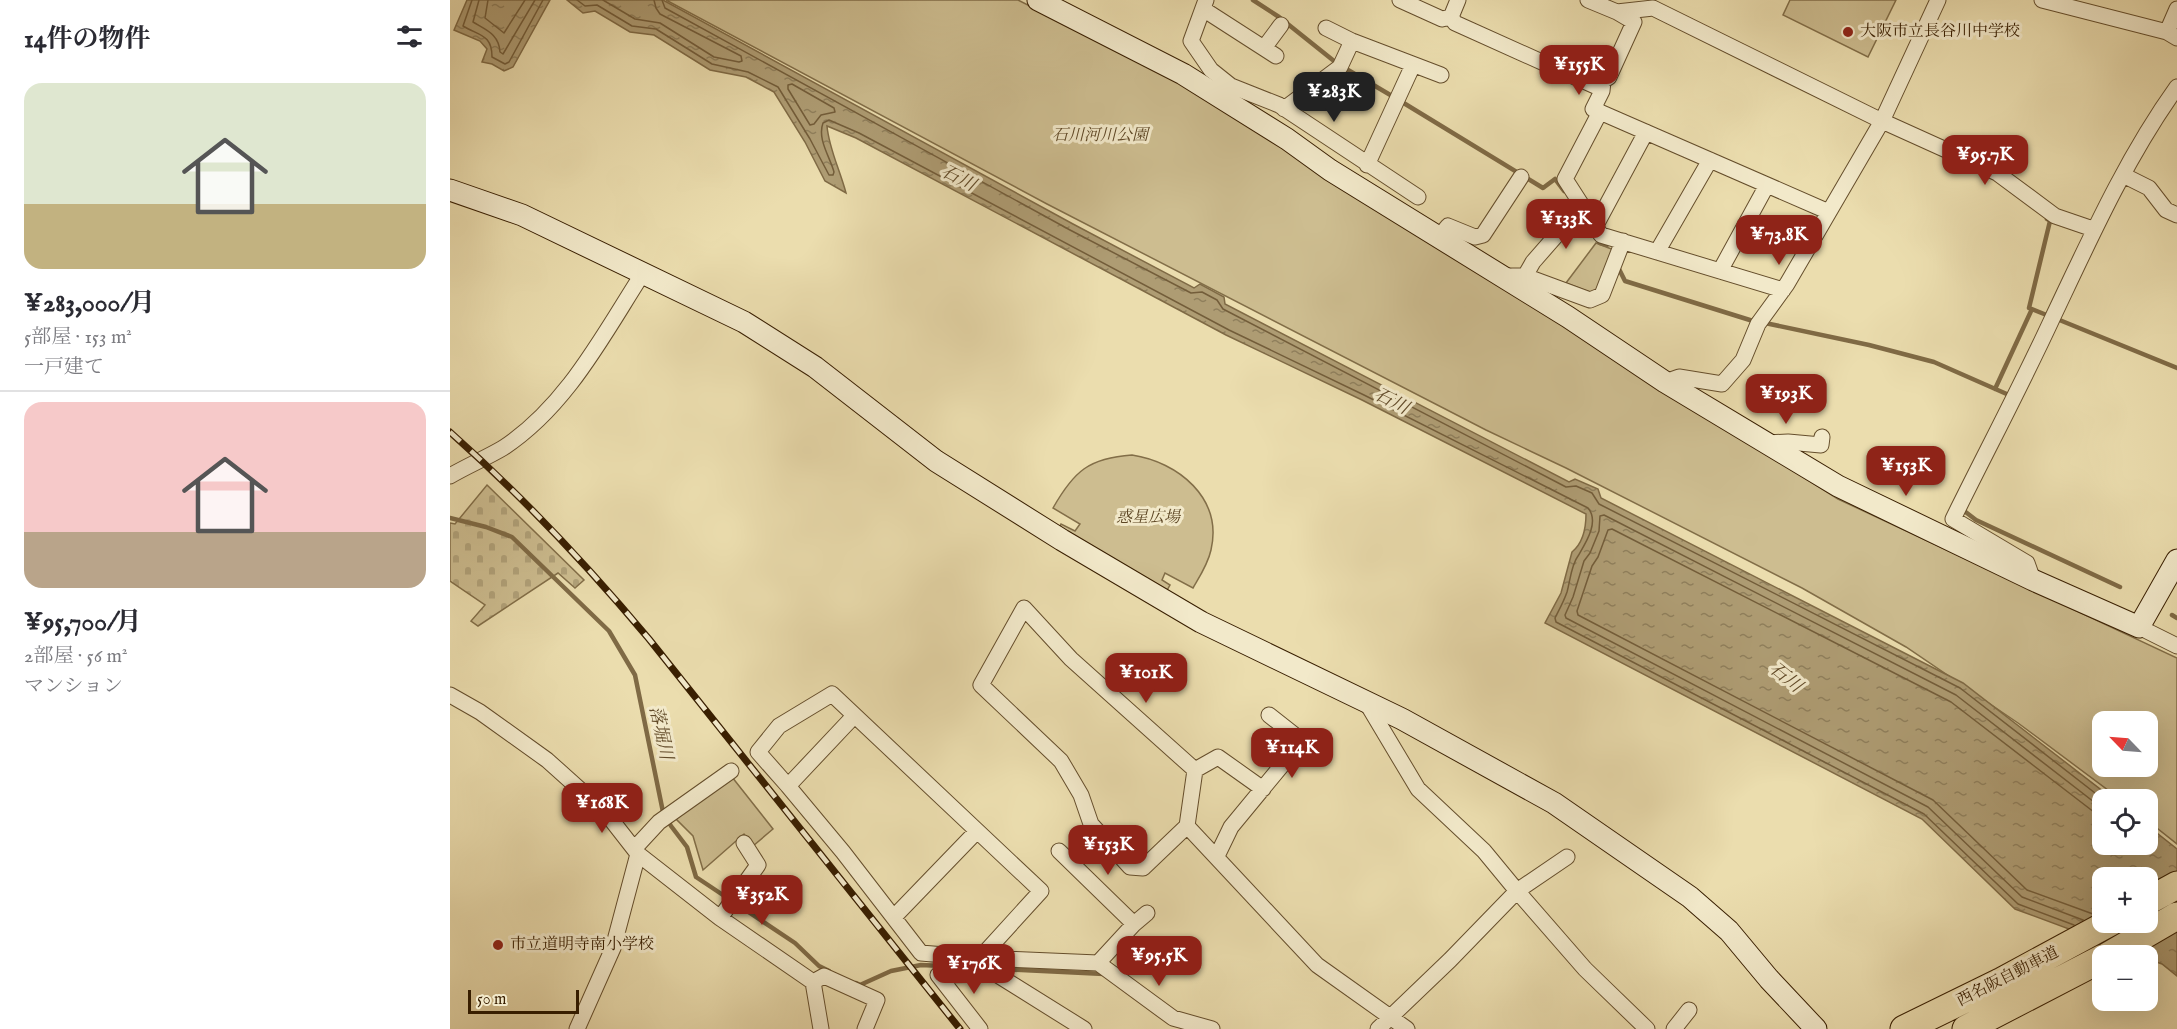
<!DOCTYPE html>
<html lang="ja">
<meta charset="utf-8">
<style>
:root{--surface:#fff;--page:#f2f2f3;--text:#2b2b33;--muted:#7c7c81;--line:#e1e1e2;--accent:#8f2418}
body{margin:0;font-family:"IM FELL English","Noto Serif JP",serif;background:var(--page);color:var(--text);height:100vh;display:flex;flex-direction:column;font-size:22px;white-space:nowrap}
*{box-sizing:border-box;margin:0}
p{font-size:20px;color:var(--muted)}
.icon{flex:none;width:33px;height:33px;fill:none;stroke:currentColor;stroke-width:2;stroke-linecap:round;stroke-linejoin:round}
.map{position:relative;flex:1;overflow:hidden}
.side{display:flex;flex-direction:column;background:var(--surface);width:450px}
.side>*{flex:none}
.needle{width:39px;rotate:295deg}
.controls{position:absolute;left:1642px;top:711px;display:grid;gap:12px}
.controls a{display:grid;place-items:center;width:66px;height:66px;border-radius:12px;background:var(--surface);box-shadow:0 6px 24px #0002;font-size:30px}
.scale{position:absolute;left:18px;bottom:15px;width:111px;box-sizing:border-box;padding-left:6px;border:3px solid #381e00;border-top:0;font-size:16px;line-height:21px;white-space:nowrap;color:#381e00;-webkit-text-stroke:4px #f2e9ca;paint-order:stroke}
.price{position:absolute;translate:-50% -51px;padding:0 14px;border-radius:12px;background:var(--accent);color:#fff;font-size:20px;line-height:39px;filter:drop-shadow(0 2px 3px #0008)}
.price::after{content:'';position:absolute;left:50%;top:36px;width:18px;height:14px;margin-left:-9px;background:inherit;clip-path:polygon(0 0,100% 0,50% 100%)}
.price.current{background:#222;color:#fff}
ul{padding:0;list-style:none}
li{display:grid;align-content:center;gap:12px;height:318px;padding:0 24px}
li+li{border-top:2px solid var(--line)}
li span{display:grid;place-items:center;height:186px;border-radius:18px;color:#555}
li>.icon{margin-inline-start:auto}
span .icon{width:108px;height:108px;fill:#fffc;stroke-width:1}
li b{font-size:26px}
h2{display:flex;justify-content:space-between;align-items:center;height:72px;padding:0 24px;font-size:26px}
main{display:flex;flex:1;min-height:0}
.map>svg:first-child{display:block}
.green{fill:#cdbd90;stroke:#826e48;stroke-width:1.5;fill-rule:evenodd}
.cemetery{fill:url(#cemetery-stones);stroke:#826e48;stroke-width:1.5}
.water{fill:url(#water-ripples);stroke:#7f6a45;stroke-width:1.5;fill-rule:evenodd}
.lines{fill:none;stroke-linecap:round;stroke-linejoin:round}
.shore{stroke:#735d3a;stroke-width:1.5}
.stream{stroke:#7f6a45;stroke-width:4.5}
.street-casing{stroke:#654e2c;stroke-width:17}
.secondary-casing{stroke:#381e00;stroke-width:23}
.highway-casing{stroke:#381e00;stroke-width:29}
.street{stroke:#f2e9ca;stroke-width:15}
.secondary{stroke:#f2e9ca;stroke-width:21}
.highway{stroke:#ebddae;stroke-width:27}
.rail-casing{stroke:#381e00;stroke-width:7}
.rail{stroke:#f2e9ca;stroke-width:4.5;stroke-dasharray:14;stroke-linecap:butt}
.poi-dot{fill:#8f2418;stroke:#f2e9ca;stroke-width:2}
.labels{text-anchor:middle;dominant-baseline:central;stroke-width:6;stroke-linejoin:round;paint-order:stroke}
.poi-label{font-size:16px;fill:#381e00;stroke:#f2e9ca;text-anchor:start}
.park-label{font-size:16px;font-style:italic;fill:#5d4624;stroke:#f2e9ca}
.street-label{font-size:16px;fill:#381e00;stroke:#f2e9ca}
.water-label{font-size:18px;font-style:italic;fill:#614a28;stroke:#f2e9ca}
</style>
<main>
<section class="side">
<h2>14件の物件<svg class="icon" aria-label="filters" viewBox="0 0 24 24"><path d="M4 7h16M4 17h16"/><circle cx="9" cy="7" r="2"/><circle cx="15" cy="17" r="2"/></svg></h2>
<ul>
<li><span style="background:linear-gradient(#dfe7d0 65%,#c2b280 0)"><svg class="icon" aria-label="home" viewBox="0 0 24 24"><path d="M3 11l9-7 9 7M6 9v11h12V9"/></svg></span><div><b>¥283,000/月</b><p>5部屋 · 153 m²</p><p>一戸建て</p></div></li>
<li><span style="background:linear-gradient(#f6c9c9 70%,#b9a48a 0)"><svg class="icon" aria-label="home" viewBox="0 0 24 24"><path d="M3 11l9-7 9 7M6 9v11h12V9"/></svg></span><div><b>¥95,700/月</b><p>2部屋 · 56 m²</p><p>マンション</p></div></li>
</ul>
</section>
<div class="map">
<svg width="1727" height="1029" viewBox="0 0 1727 1029">
<defs>
<pattern id="cemetery-stones" width="16" height="16" patternUnits="userSpaceOnUse" patternTransform="scale(1.5)"><rect width="16" height="16" fill="#cdbd90"/><path d="M2 7V4a2 2 0 0 1 4 0v3zM10 15v-3a2 2 0 0 1 4 0v3z" fill="#b1a27a"/></pattern>
<pattern id="water-ripples" width="26" height="14" patternUnits="userSpaceOnUse" patternTransform="scale(1.5)"><rect width="26" height="14" fill="#ae9c73"/><path d="M2 4q2-2 4 0t4 0M15 11q2-2 4 0t4 0" fill="none" stroke="#8f7f5c"/></pattern>
</defs>
<rect width="100%" height="100%" fill="#ebddae"/>
<filter id="stains"><feTurbulence type="fractalNoise" baseFrequency=".00333" numOctaves="4"/><feColorMatrix values="0 0 0 0 .2 0 0 0 0 .09 0 0 0 0 .02 0 0 0 .5 -.17"/></filter>
<radialGradient id="worn" r=".72"><stop offset=".6" stop-color="#630" stop-opacity="0"/><stop offset="1" stop-color="#630" stop-opacity=".3"/></radialGradient>
<path class="green" d="M216,0h352l185,93 190,125 445,281 339,159v186l-29,-23v-21l-28,-1 -102,-76 -112,-76 -104,-59 -236,-120 -80,-38 -439,-226zM1653,722h45v44h-45z
M1340,0h106l-28,57 -85,-42z
M1146,243l18,7 -14,38 -8,5 -26,-10z
M682,455c46,7 91,43 79,95 -3,14 -11,26 -18,38l-28,-15 -3,7 8,5 -4,7 -108,-61 3,-7 14,7 5,-7 -27,-16c21,-37 36,-50 79,-53z
M282,777l41,52 -20,17 -9,-12 -41,36 -10,-34 -18,-18z"/>
<path class="cemetery" d="M37,485l97,95 -9,8 -17,-15 -80,53 -7,-5 14,-16 -35,-24v-58l5,1z"/>
<path class="water" d="M17,0h83l-37,67 -9,4 -12,-7 -10,-2 5,-13 -7,-8 -26,-11z
M117,0h96l410,224 121,64 6,-4 24,13 1,7 344,178 6,-3 23,10 3,9 362,185 150,116 -10,1v44h45v-18l29,23v127l-15,-12 -14,-5v-3l-9,-1 -124,-46 -93,-90 -377,-196 16,-30 11,-41c11,-9 14,-25 14,-38l-224,-114 -136,-65 -370,-197 -29,-12c2,23 13,44 19,67l-21,-12 -20,-39 -31,-50 -28,-15 -36,-7 -56,-35 -24,-3 -35,-21 -12,2zM1653,878h45v44h-45z"/>
<g class="lines">
<path class="shore" d="M22,0l-9,26c16,10 29,8 29,31l13,7 4,-2 34,-62
M29,0l-6,22c13,8 26,12 27,30l3,2 32,-54
M38,0l-3,18 19,15 21,-33
M127,0l8,6 12,-1 35,21 24,3 56,35 36,8 30,15 32,52 19,36h4l1,-3c-4,-15 -17,-33 -11,-49l6,-3 30,13 370,197 135,65 224,113c12,14 -3,36 -10,48 -7,9 -8,26 -11,36 -3,9 -8,18 -12,26l1,4 368,192 94,90 56,21
M153,0l32,19 25,4 54,34 25,5 3,-1 -1,-5 -81,-42 -4,-6 -2,-8
M212,0l3,8 405,222 121,63 11,-1 15,8 6,9 343,178 10,-1 16,7 7,11 361,184 144,112
M342,84l42,24 1,4 -14,3 -7,9 -4,1 -22,-36v-4z
M1643,914l-66,-24 -94,-90 -355,-185 -1,-4 15,-45 6,-9 10,-27 4,-1 339,173 152,117
M1633,920l-61,-23 -94,-90 -362,-189 -1,-3 8,-18 11,-36 6,-8 9,-22 1,-15 4,-1 352,180 147,114"/>
<path class="stream" d="M803,0l26,17 55,44
M893,67l49,29
M952,102l141,86 12,-9 9,12
M1597,219l3,2 -21,87 20,8
M1147,239l3,4 7,2
M1168,267l7,14 128,40 2,-3
M1607,319l120,49
M1315,323l104,22 65,17 75,33
M1545,389l37,-80
M1514,508l-1,2 13,10 144,67
M0,518l36,9 26,10 97,94 26,44 28,137 8,14 16,21 9,30 99,66 24,23 10,5
M1722,615l5,3
M549,969l105,5
M406,983l4,2 31,-14 30,-6 45,2"/>
<g class="street-casing">
<path id="street" d="M756,0l-15,41 20,29 20,16 -3,8
M950,0l42,19 9,-2 7,-17
M1138,0l29,12 36,-4 229,113 115,52 58,43 38,13
M1592,0l125,32 10,6
M753,9l73,47
M1001,17l4,6 140,63 14,-9 25,-55 -17,-10
M876,28l26,13 89,34
M1717,32l10,-23
M814,48l17,-23
M1153,81l-1,10 -9,18 236,103
M781,86l48,19 139,92
M834,109l56,-42 12,-26
M1150,112l-35,67 36,56 182,55
M917,165l46,-100
M1673,175l26,13 17,22 11,5
M1145,227l51,-95
M988,238l10,-12 27,11 8,-2 38,-58
M1207,252l53,-92
M1270,271l47,-86
M1051,276h24l65,24 12,-5 21,-54
M1075,276l8,-14 49,-56
M1215,382l14,-5 43,7 21,-24 15,-36 29,-40 95,-163 56,-121
M1317,443l21,-1 33,3 1,-8
M0,476c17,-10 36,-18 53,-28 64,-42 100,-113 140,-175
M1583,580l-6,-17 -74,-44c33,-67 68,-133 99,-200 38,-80 74,-161 125,-232
M1689,627l38,19
M0,695l30,17 67,48 59,53 32,41 -25,94 -36,81
M916,702l52,87 66,62 33,40 -67,69 -72,69
M404,716l-66,70 55,66 78,101 59,5 118,5 36,-39 13,-11
M745,770l23,-13 45,32
M338,786l-30,-34 21,-26 53,-32 209,197 -61,67
M737,826l8,-56 -124,-111 -47,-51 -43,77 80,76 20,34 10,29 39,43 13,1 44,-42 130,139 90,64
M184,849l25,-27 72,-51
M609,851l75,73
M188,854l82,64 93,64 8,47
M767,856l14,-29 71,-86 -33,-26
M1117,857l-50,34 68,78 62,60
M444,917l83,-86
M270,918l38,-53 -14,-22
M648,963l75,55 39,11
M541,968l5,6 88,55
M363,982l11,-6 53,24 -12,29
M530,1029l-42,-54 58,-1
M1224,1029l15,-19"/>
</g>
<g class="secondary-casing">
<path id="secondary" d="M588,0l145,74 104,65 43,31 238,147 97,65 173,104 195,94 106,47 38,-67
M0,190l72,25 222,107 71,45 121,94 126,79 139,82 201,97 152,84 136,94 39,34 40,48 47,50"/>
</g>
<g class="highway-casing">
<path id="highway" d="M1698,901l29,-16
M1658,956l69,-40
M1454,1029l98,-48 109,-59
M1516,1029l137,-71"/>
</g>
<use href="#street" class="street"/>
<use href="#secondary" class="secondary"/>
<use href="#highway" class="highway"/>
<g class="rail-casing">
<path id="rail" d="M0,432c72,64 137,133 199,207l311,390"/>
</g>
<use href="#rail" class="rail"/>
</g>
<g class="poi-dot">
<circle cx="1398" cy="32" r="6"/>
<circle cx="48" cy="945" r="6"/>
</g>
<g class="labels">
<g class="poi-label">
<text x="1410" y="32">大阪市立長谷川中学校</text>
<text x="60" y="945">市立道明寺南小学校</text>
</g>
<g class="park-label">
<text x="650" y="136">石川河川公園</text>
<text x="698" y="518">惑星広場</text>
</g>
<g class="street-label">
<text transform="translate(1558 977) rotate(-27)">西名阪自動車道</text>
</g>
<g class="water-label">
<text transform="translate(508 179) rotate(27)">石川</text>
<text transform="translate(941 402) rotate(27)">石川</text>
<text transform="translate(1335 678) rotate(39)">石川</text>
<text transform="translate(210 733) rotate(78)">落堀川</text>
</g>
</g>
<rect width="100%" height="100%" filter="url(#stains)"/>
<rect width="100%" height="100%" fill="url(#worn)"/>
</svg>
<div class="controls">
<a><svg class="needle" viewBox="-14 -14 28 28"><path d="M0-13l5 13h-10z" fill="#e53935"/><path d="M0 13l5-13h-10z" fill="#7c7c81"/></svg></a>
<a><svg class="icon" aria-label="locate" viewBox="0 0 24 24"><circle cx="12" cy="12" r="6"/><path d="M12 2v4M12 18v4M2 12h4M18 12h4"/></svg></a>
<a>+</a>
<a>−</a>
</div>
<div class="scale">50 m</div>
<b class="price" style="left:1129px;top:96px">¥155K</b>
<b class="price current" style="left:884px;top:123px">¥283K</b>
<b class="price" style="left:1535px;top:186px">¥95.7K</b>
<b class="price" style="left:1116px;top:250px">¥133K</b>
<b class="price" style="left:1329px;top:266px">¥73.8K</b>
<b class="price" style="left:1336px;top:425px">¥193K</b>
<b class="price" style="left:1456px;top:497px">¥153K</b>
<b class="price" style="left:696px;top:704px">¥101K</b>
<b class="price" style="left:842px;top:779px">¥114K</b>
<b class="price" style="left:152px;top:834px">¥168K</b>
<b class="price" style="left:658px;top:876px">¥153K</b>
<b class="price" style="left:312px;top:926px">¥352K</b>
<b class="price" style="left:709px;top:987px">¥95.5K</b>
<b class="price" style="left:524px;top:995px">¥176K</b>
</div>
</main>
